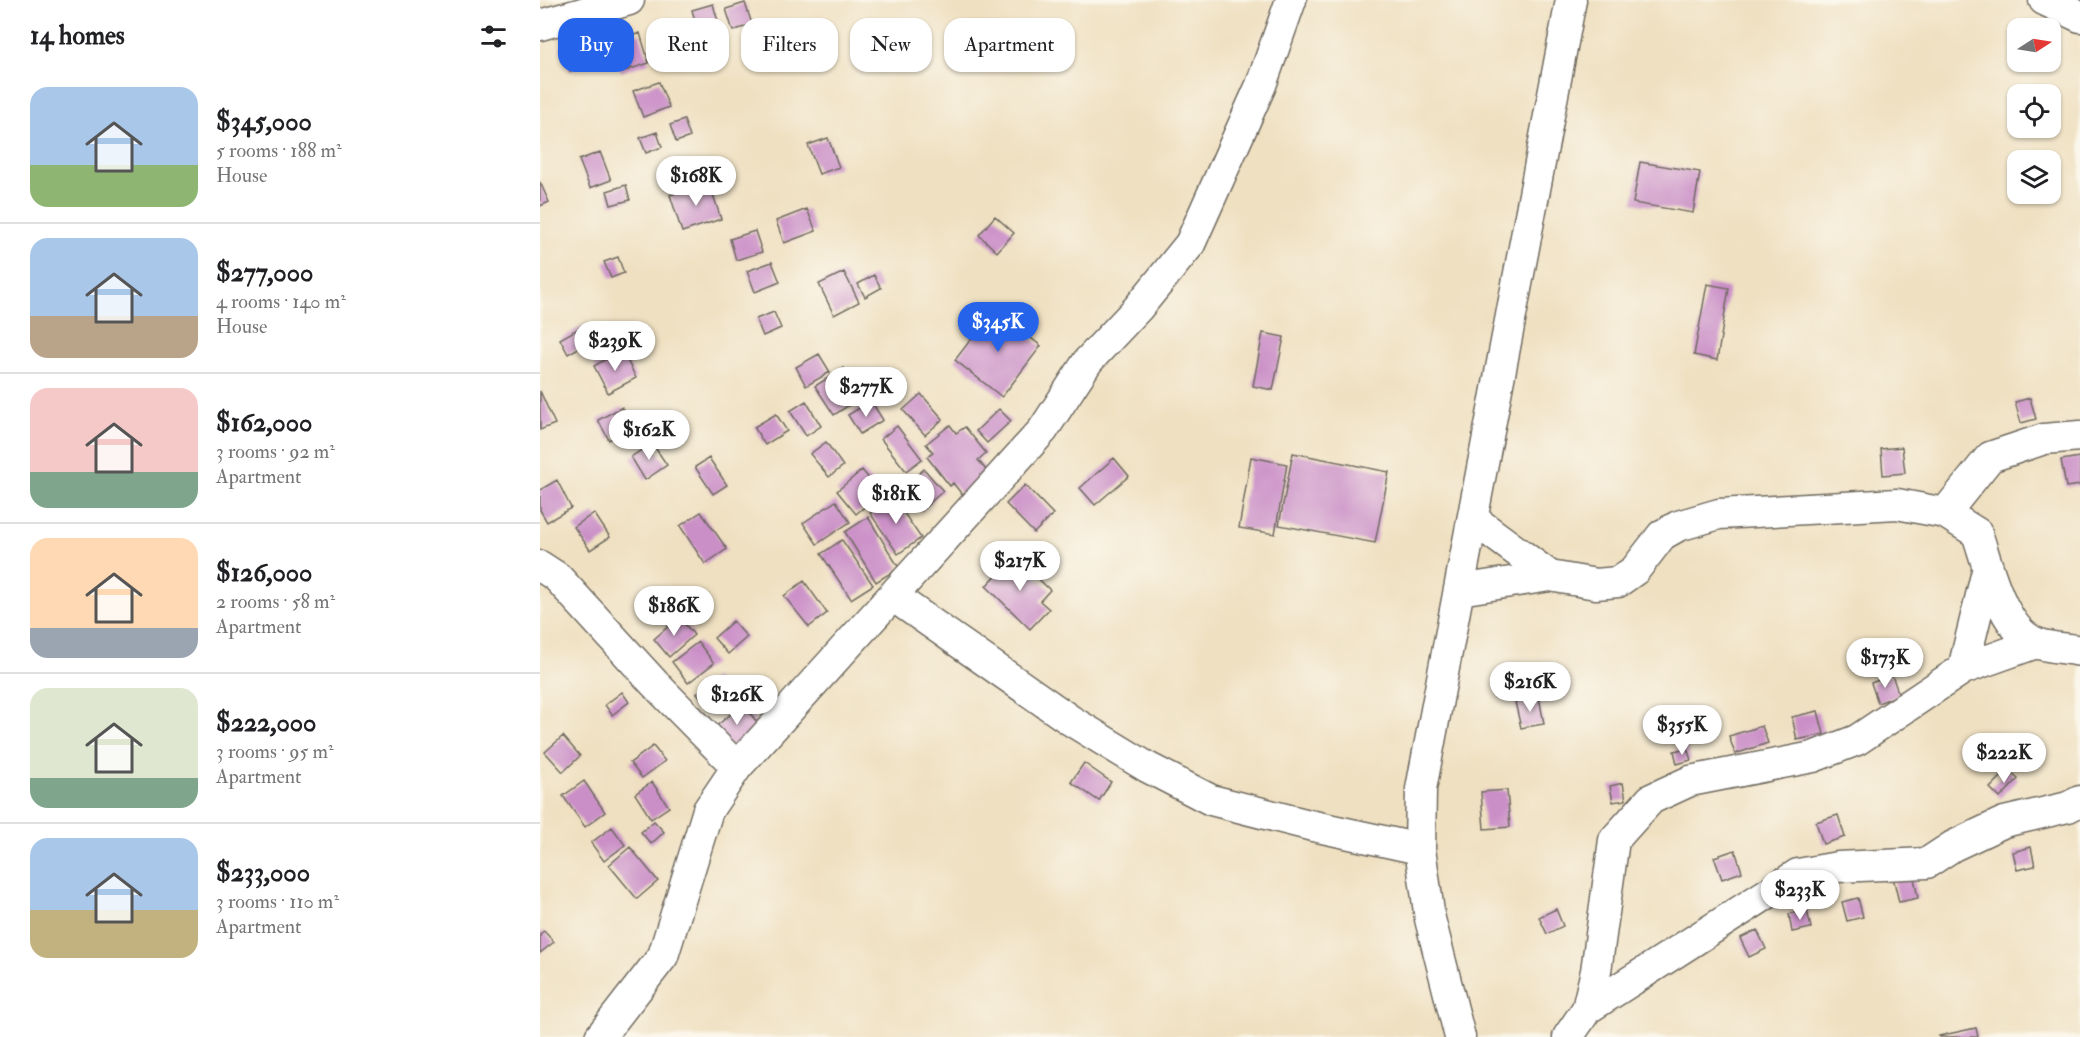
<!DOCTYPE html>
<meta charset="utf-8">
<style>
:root{--surface:#fff;--page:#f6f6f6;--text:#202124;--muted:#757577;--line:#e0e0e0;--accent:#2563eb}
body{margin:0;font-family:"IM FELL Double Pica",serif;background:var(--page);color:var(--text);height:100vh;display:flex;flex-direction:column;font-size:22px;white-space:nowrap}
*{box-sizing:border-box;margin:0}
p{font-size:20px;color:var(--muted)}
.icon{flex:none;width:33px;height:33px;fill:none;stroke:currentColor;stroke-width:2;stroke-linecap:round;stroke-linejoin:round}
.map{position:relative;flex:1;overflow:hidden}
.side{display:flex;flex-direction:column;background:var(--surface);width:540px}
.side>*{flex:none}
.banner{position:absolute;left:18px;top:18px;width:570px;height:54px;display:flex;gap:12px}
.needle{width:39px;rotate:78deg}
.fabs{position:absolute;left:1467px;top:18px;display:grid;gap:12px}
.fabs a{display:grid;place-items:center;width:54px;height:54px;border-radius:12px;background:var(--surface);box-shadow:0 2px 4px #0004;font-size:30px}
.price{position:absolute;translate:-50% -51px;padding:0 14px;border-radius:21px;background:#fff;color:#222;font-size:20px;line-height:39px;filter:drop-shadow(0 2px 3px #0008)}
.price::after{content:'';position:absolute;left:50%;top:36px;width:18px;height:14px;margin-left:-9px;background:inherit;clip-path:polygon(0 0,100% 0,50% 100%)}
.price.active{background:var(--accent);color:#fff}
ul{padding:0;list-style:none}
li{display:flex;align-items:center;gap:18px;height:150px;padding:0 30px}
li+li{border-top:2px solid var(--line)}
li span{display:grid;place-items:center;flex:none;width:168px;height:120px;border-radius:18px;color:#555}
li>.icon{margin-inline-start:auto}
span .icon{width:72px;height:72px;fill:#fffc;stroke-width:1}
li b{font-size:26px}
h2{display:flex;justify-content:space-between;align-items:center;height:72px;padding:0 30px;font-size:26px}
.pill{padding:0 21px;border-radius:18px;background:var(--surface);box-shadow:0 2px 4px #0004;font-size:21px;line-height:54px}
.pill.active{background:var(--accent);color:#fff}
main{display:flex;flex:1;min-height:0}
.map>svg:first-child{display:block}
.building{fill:#ca8fc7}
.lines{fill:none;stroke-linecap:round;stroke-linejoin:round}
.street-casing{stroke:#706a60;stroke-width:33}
.street{stroke:#fff;stroke-width:30}
</style>
<main>
<section class="side">
<h2>14 homes<svg class="icon" aria-label="filters" viewBox="0 0 24 24"><path d="M4 7h16M4 17h16"/><circle cx="9" cy="7" r="2"/><circle cx="15" cy="17" r="2"/></svg></h2>
<ul>
<li><span style="background:linear-gradient(#a9c7e8 65%,#8fb573 0)"><svg class="icon" aria-label="home" viewBox="0 0 24 24"><path d="M3 11l9-7 9 7M6 9v11h12V9"/></svg></span><div><b>$345,000</b><p>5 rooms · 188 m²</p><p>House</p></div></li>
<li><span style="background:linear-gradient(#a9c7e8 65%,#b9a48a 0)"><svg class="icon" aria-label="home" viewBox="0 0 24 24"><path d="M3 11l9-7 9 7M6 9v11h12V9"/></svg></span><div><b>$277,000</b><p>4 rooms · 140 m²</p><p>House</p></div></li>
<li><span style="background:linear-gradient(#f6c9c9 70%,#7fa58c 0)"><svg class="icon" aria-label="home" viewBox="0 0 24 24"><path d="M3 11l9-7 9 7M6 9v11h12V9"/></svg></span><div><b>$162,000</b><p>3 rooms · 92 m²</p><p>Apartment</p></div></li>
<li><span style="background:linear-gradient(#ffd9b3 75%,#9aa5b1 0)"><svg class="icon" aria-label="home" viewBox="0 0 24 24"><path d="M3 11l9-7 9 7M6 9v11h12V9"/></svg></span><div><b>$126,000</b><p>2 rooms · 58 m²</p><p>Apartment</p></div></li>
<li><span style="background:linear-gradient(#dfe7d0 75%,#7fa58c 0)"><svg class="icon" aria-label="home" viewBox="0 0 24 24"><path d="M3 11l9-7 9 7M6 9v11h12V9"/></svg></span><div><b>$222,000</b><p>3 rooms · 95 m²</p><p>Apartment</p></div></li>
<li><span style="background:linear-gradient(#a9c7e8 60%,#c2b280 0)"><svg class="icon" aria-label="home" viewBox="0 0 24 24"><path d="M3 11l9-7 9 7M6 9v11h12V9"/></svg></span><div><b>$233,000</b><p>3 rooms · 110 m²</p><p>Apartment</p></div></li>
</ul>
</section>
<div class="map">
<svg width="1540" height="1037" viewBox="0 0 1540 1037">
<rect width="100%" height="100%" fill="#fbf7ec"/>
<filter id="ink" filterUnits="userSpaceOnUse"><feTurbulence type="fractalNoise" baseFrequency=".0167" numOctaves="2"/><feDisplacementMap in="SourceGraphic" scale="12" xChannelSelector="R" yChannelSelector="G"/><feConvolveMatrix kernelMatrix="1 2 1 2 8 2 1 2 1" color-interpolation-filters="sRGB"/></filter>
<filter id="wash" filterUnits="userSpaceOnUse"><feTurbulence type="fractalNoise" baseFrequency=".008" numOctaves="4" result="noise"/><feDisplacementMap in="SourceGraphic" scale="24" xChannelSelector="R" yChannelSelector="G"/><feGaussianBlur stdDeviation="1.35" result="paint"/><feColorMatrix in="noise" values="0 0 0 0 0 0 0 0 0 0 0 0 0 0 0 0 0 1.4 0 .05"/><feComposite in="paint" operator="in"/></filter>
<g filter="url(#wash)">
<rect width="100%" height="100%" fill="#efe0c1"/>
<g id="blocks">
<path class="building" d="M205,3l7,21 -19,7 -7,-22z
M173,4l8,28 -21,6 -8,-28z
M100,33l9,30 -28,9 -10,-29z
M47,37l9,23 -26,11 -10,-23z
M509,38l14,15 -17,16 -14,-14z
M119,82l10,25 -26,10 -10,-26z
M144,120l6,17 -14,5 -6,-17z
M117,132l5,15 -16,6 -6,-15z
M288,138l11,29 -20,7 -11,-29z
M60,152l11,28 -21,8 -11,-28z
M1100,162l60,10 -7,41 -60,-10z
M0,182l9,20 -9,4z
M169,182l12,37 -39,13 -12,-37z
M86,185l4,15 -19,5 -4,-14z
M267,209l9,22 -32,12 -8,-22z
M455,216l19,17 -17,19 -18,-17z
M215,231l7,21 -26,8 -6,-21z
M78,257l6,16 -13,5 -7,-16z
M232,262l8,20 -25,10 -8,-21z
M304,272l15,30 -25,13 -15,-31z
M334,275l7,13 -16,9 -7,-13z
M1167,284l22,4 -12,72 -23,-5z
M454,309l47,37 -39,51 -47,-37z
M234,312l7,16 -18,8 -7,-17z
M43,326l8,15 -23,13 -8,-15z
M723,333l21,4 -11,53 -20,-4z
M82,350l14,28 -28,15 -14,-27z
M279,354l11,18 -24,14 -10,-19z
M304,368l19,28 -29,19 -19,-29z
M0,391l15,33 -15,6z
M381,394l22,25 -18,16 -22,-25z
M1490,398l6,21 -15,4 -6,-21z
M266,401l15,25 -15,10 -16,-25z
M331,401l12,19 -23,14 -12,-19z
M82,407l11,19 -24,14 -11,-20z
M459,409l12,12 -24,22 -11,-12z
M236,414l11,17 -22,14 -11,-18z
M410,425l6,8 9,-6 21,26 -8,7 12,15 -26,22 -11,-14 -3,3 -23,-29 6,-5 -7,-8z
M357,426l25,33 -16,12 -25,-32z
M286,442l17,24 -14,11 -19,-23z
M112,443l15,22 -22,15 -14,-23z
M1362,447l3,26 -22,2 -2,-26z
M753,453l96,19 -14,71 -96,-18z
M711,457l36,7 -12,70 -36,-6z
M1540,457v28l-14,2 -5,-27z
M169,458l18,27 -14,9 -18,-27z
M574,458l15,18 -34,29 -15,-17z
M384,469l19,22 -22,20 -20,-22z
M322,470l19,23 -25,21 -19,-23z
M17,480l14,28 -24,14 -7,-12v-20z
M485,485l28,29 -19,19 -28,-29z
M353,497l28,41 -23,16 -28,-41z
M296,501l14,21 -33,22 -14,-21z
M161,512l26,37 -22,15 -25,-38z
M54,513l16,24 -20,13 -16,-23z
M328,517l31,51 -23,14 -31,-50z
M302,540l31,45 -22,14 -30,-45z
M475,556l35,34 -10,11 9,8 -19,20 -44,-43z
M264,581l23,32 -18,14 -25,-31z
M139,617l15,18 -25,22 -15,-18z
M193,621l14,16 -19,17 -14,-16z
M158,642l16,21 -26,20 -16,-21z
M1352,675l7,20 -21,8 -7,-20z
M174,678l14,16 -17,15 -14,-16z
M82,692l7,10 -17,13 -7,-10z
M999,697l5,27 -23,4 -6,-26z
M203,704l16,21 -28,23 -17,-20z
M1278,711l6,23 -27,6 -5,-23z
M1222,726l6,17 -33,11 -6,-18z
M23,736l17,20 -17,16 -18,-20z
M113,746l12,15 -23,17 -12,-15z
M1147,748l4,12 -14,4 -3,-13z
M544,763l27,19 -12,19 -28,-19z
M1468,770l10,9 -18,19 -10,-10z
M44,781l21,31 -20,15 -22,-31z
M112,782l17,25 -18,12 -16,-25z
M1083,783l3,17 -13,2 -3,-16z
M967,790l3,37 -26,2 -3,-37z
M1298,815l7,22 -22,7 -7,-22z
M114,821l10,11 -13,12 -10,-12z
M72,827l13,18 -21,16 -13,-18z
M90,847l28,34 -21,18 -28,-34z
M1491,847l4,19 -18,4 -4,-18z
M1195,850l7,22 -20,7 -8,-22z
M1373,873l5,25 -19,4 -6,-25z
M1318,898l5,19 -16,4 -5,-19z
M1016,909l7,17 -16,8 -8,-17z
M1267,910l4,18 -19,4 -3,-18z
M1217,930l9,19 -17,8 -9,-19z
M4,931l10,11 -14,11v-19z
M1436,1028l2,9h-38l-1,-1z"/>
</g>
</g>
<g filter="url(#ink)">
<use href="#blocks" fill-opacity="0" stroke="#706a60" stroke-width="1.5"/>
<g class="lines">
<g class="street-casing">
<path id="street" d="M1504,0l36,17
M0,25l89,-25
M1405,513l45,-56 54,-18 36,-3
M933,519l77,57
M0,566l17,11 98,107 82,83
M919,590l91,-14 46,8 22,-2 17,-12 27,-35 16,-9 41,-12 178,-10 48,9 32,20c11,32 25,99 62,111 13,4 28,4 41,7
M354,597l176,123 77,47 64,33 98,25 111,24
M1423,669l25,-102
M1047,1009l211,-135 40,-7 89,-4 26,-17 51,-24 64,-15 12,-6
M60,1037l63,-81 45,-146 29,-43 306,-337 45,-69 50,-53 52,-64 71,-159 30,-85
M920,1037l-30,-118 -10,-70 1,-60 150,-789
M1028,1037l19,-28 9,-38 18,-131 37,-41 39,-18 123,-24 44,-17 106,-71 73,-26"/>
</g>
<use href="#street" class="street"/>
</g>
</g>
</svg>
<div class="fabs">
<a><svg class="needle" viewBox="-14 -14 28 28"><path d="M0-13l5 13h-10z" fill="#e53935"/><path d="M0 13l5-13h-10z" fill="#757577"/></svg></a>
<a><svg class="icon" aria-label="locate" viewBox="0 0 24 24"><circle cx="12" cy="12" r="6"/><path d="M12 2v4M12 18v4M2 12h4M18 12h4"/></svg></a>
<a><svg class="icon" aria-label="layers" viewBox="0 0 24 24"><path d="M12 4l9 5-9 5-9-5zM3 14l9 5 9-5"/></svg></a>
</div>
<b class="price" style="left:156px;top:207px">$168K</b>
<b class="price active" style="left:458px;top:353px">$345K</b>
<b class="price" style="left:75px;top:372px">$239K</b>
<b class="price" style="left:326px;top:418px">$277K</b>
<b class="price" style="left:109px;top:461px">$162K</b>
<b class="price" style="left:356px;top:525px">$181K</b>
<b class="price" style="left:480px;top:592px">$217K</b>
<b class="price" style="left:134px;top:637px">$186K</b>
<b class="price" style="left:1345px;top:689px">$173K</b>
<b class="price" style="left:990px;top:713px">$216K</b>
<b class="price" style="left:197px;top:726px">$126K</b>
<b class="price" style="left:1142px;top:756px">$355K</b>
<b class="price" style="left:1464px;top:784px">$222K</b>
<b class="price" style="left:1260px;top:921px">$233K</b>
<div class="banner">
<a class="pill active">Buy</a>
<a class="pill">Rent</a>
<a class="pill">Filters</a>
<a class="pill">New</a>
<a class="pill">Apartment</a>
</div>
</div>
</main>
